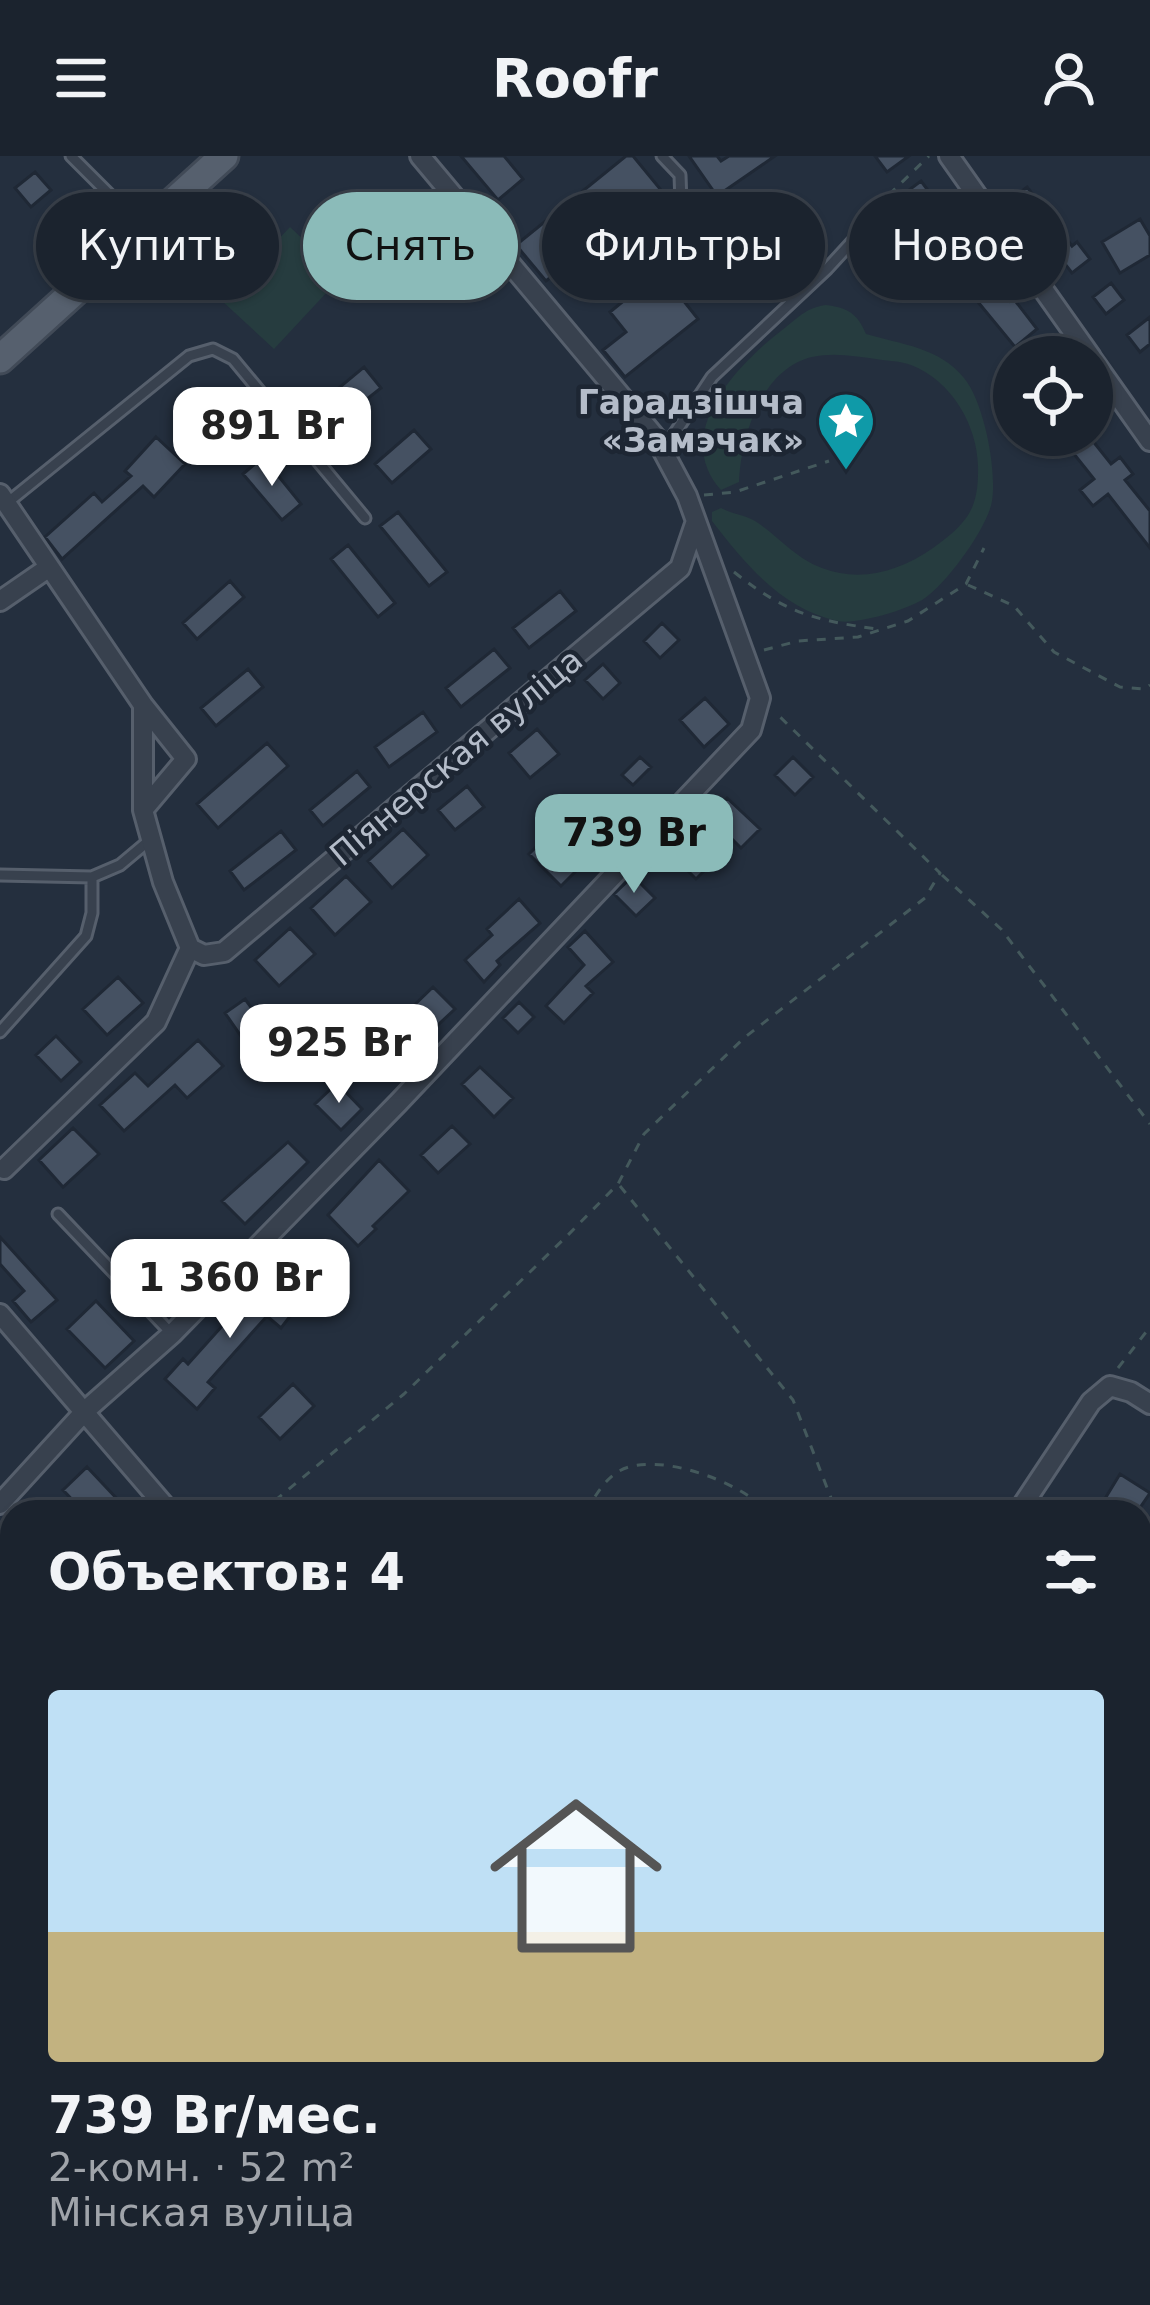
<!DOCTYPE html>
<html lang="ru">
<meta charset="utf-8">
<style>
:root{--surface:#1b232e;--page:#242b36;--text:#f1f3f6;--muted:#a0a4aa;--line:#39404a;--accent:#8bbbb9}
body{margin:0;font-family:"DejaVu Sans",sans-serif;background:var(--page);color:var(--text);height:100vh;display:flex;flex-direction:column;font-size:45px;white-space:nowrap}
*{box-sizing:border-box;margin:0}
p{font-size:39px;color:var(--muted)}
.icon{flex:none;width:66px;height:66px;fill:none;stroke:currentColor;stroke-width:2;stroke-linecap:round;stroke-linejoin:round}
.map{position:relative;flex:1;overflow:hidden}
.drawer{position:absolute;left:0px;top:1344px;width:1152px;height:807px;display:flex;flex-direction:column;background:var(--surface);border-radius:36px 36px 0 0;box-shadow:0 3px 9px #0004,0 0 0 3px var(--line)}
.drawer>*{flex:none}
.hud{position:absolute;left:36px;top:36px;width:1080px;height:108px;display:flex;gap:24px}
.fabs{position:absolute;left:993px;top:180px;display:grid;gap:24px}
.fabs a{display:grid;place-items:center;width:120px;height:120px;border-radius:50%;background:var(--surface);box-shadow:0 3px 9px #0004,0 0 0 3px var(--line);font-size:60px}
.price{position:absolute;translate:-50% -102px;padding:0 27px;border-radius:24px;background:#fff;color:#222;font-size:39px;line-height:78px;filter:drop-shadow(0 3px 6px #0008)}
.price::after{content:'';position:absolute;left:50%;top:72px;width:36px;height:27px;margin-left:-18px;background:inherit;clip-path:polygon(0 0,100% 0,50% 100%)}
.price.active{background:var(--accent);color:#111}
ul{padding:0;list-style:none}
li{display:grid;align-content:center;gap:24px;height:636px;padding:0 48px}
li+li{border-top:3px solid var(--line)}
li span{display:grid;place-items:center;height:372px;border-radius:12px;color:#555}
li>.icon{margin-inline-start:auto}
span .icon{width:216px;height:216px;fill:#fffc;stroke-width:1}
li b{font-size:51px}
h2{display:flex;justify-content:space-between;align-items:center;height:144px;padding:0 48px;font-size:51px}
.chip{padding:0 42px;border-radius:54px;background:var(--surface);box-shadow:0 3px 9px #0004,0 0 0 3px var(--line);font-size:42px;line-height:108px}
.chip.active{background:var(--accent);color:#111}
header{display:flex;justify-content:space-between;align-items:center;height:156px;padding:0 48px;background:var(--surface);font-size:54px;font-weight:600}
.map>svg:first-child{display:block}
.green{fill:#263c3f}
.building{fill:#455162;stroke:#1f2835;stroke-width:3}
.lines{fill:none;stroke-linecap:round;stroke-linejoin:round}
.service-casing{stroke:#565f6c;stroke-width:15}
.minor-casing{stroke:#565f6c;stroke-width:24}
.primary-casing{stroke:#414a57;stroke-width:33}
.path{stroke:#44595c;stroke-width:3;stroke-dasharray:9 9;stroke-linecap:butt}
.service{stroke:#38414e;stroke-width:9}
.minor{stroke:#38414e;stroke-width:18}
.primary{stroke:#56606e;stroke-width:27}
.labels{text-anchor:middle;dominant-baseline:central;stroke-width:9;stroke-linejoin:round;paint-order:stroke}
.poi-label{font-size:33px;font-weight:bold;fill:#b4bcc9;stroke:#1d2633;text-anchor:end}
.street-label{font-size:33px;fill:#b4bcc9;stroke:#1d2633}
</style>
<header><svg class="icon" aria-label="menu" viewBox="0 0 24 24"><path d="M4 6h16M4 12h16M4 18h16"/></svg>Roofr<svg class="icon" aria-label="person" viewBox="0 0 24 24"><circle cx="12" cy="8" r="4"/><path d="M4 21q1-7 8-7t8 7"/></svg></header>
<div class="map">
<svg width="1150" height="2149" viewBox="0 0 1150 2149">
<rect width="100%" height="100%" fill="#242f3e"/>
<path class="green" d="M290,71l52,49 -68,73 -53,-49z
M826,149c22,3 31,8 40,29 34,10 75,14 98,44 20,24 33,92 28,123 -4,26 -45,82 -67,97 -15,11 -68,27 -87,23 -56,-12 -93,-57 -126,-100v-9l9,-4c11,6 24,7 34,13 22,14 41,38 67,47 39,15 78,3 111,-20 34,-25 46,-38 45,-82 -1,-41 -26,-85 -67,-101 -10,-4 -24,-4 -35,-6 -22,-3 -42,-7 -64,-2 -51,12 -71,80 -73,125l-18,8c-52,-58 20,-129 65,-163 15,-12 21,-19 40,-22z"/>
<path class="building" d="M461,0h43l19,23 -25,21z
M626,0h7l37,45 -68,58 -11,-15 -45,37 -30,-36z
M689,0h28l4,5 8,-5h46l-58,40z
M875,0h34l-22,16z
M35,16l16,18 -20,17 -16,-19z
M921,25l89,120 3,-3 24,31 -22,18 -37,-45 -37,-56 3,-2 -39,-51z
M1027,31l45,59 5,-4 13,17 -18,14 -24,-31 -5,4 -34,-45z
M1140,63l10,17v19l-30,18 -18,-31z
M722,80l42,51 -17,14 -42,-50z
M660,115l38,48 -73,58 -22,-27 23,-18 -16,-20z
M1111,127l13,17 -18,14 -13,-17z
M1150,161v27l-10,8 -13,-17z
M364,211l17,21 -48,38 -16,-20z
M197,238l10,12 -15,14 -11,-12z
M414,274l17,19 -39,34 -17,-19z
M156,281l29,27 -31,33 -11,-11 -81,73 -17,-22 49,-44 8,9 29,-26 -6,-5z
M1092,284l19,24 9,-7 13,17 -8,6 25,31v37l-42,-54 -15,12 -13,-16 14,-11 -20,-25z
M263,301l38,47 -19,16 -39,-46z
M398,356l49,60 -18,14 -49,-60z
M348,389l47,58 -17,14 -47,-58z
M230,425l14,16 -47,42 -14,-16z
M560,435l16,20 -47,37 -16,-20z
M662,467l17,17 -19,18 -16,-17z
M494,493l16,19 -49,39 -15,-19z
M603,508l17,19 -17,16 -18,-19z
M248,513l15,18 -47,39 -15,-18z
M705,542l24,26 -25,23 -24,-27z
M423,556l14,20 -48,35 -14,-20z
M537,573l22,25 -29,24 -21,-25z
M267,587l21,23 -70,62 -21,-24z
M640,601l11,10 -18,18 -11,-10z
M793,601l20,20 -18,18 -20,-20z
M357,615l13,16 -47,39 -13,-16z
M467,630l17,21 -29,23 -17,-20z
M727,642l33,31 -19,19 -32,-32z
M594,654l22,21 -55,55 -32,-32 18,-18 11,10z
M403,673l25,26 -36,33 -24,-27z
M281,675l15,19 -52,40 -14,-19z
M694,681l22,22 -20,20 -22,-22z
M346,720l25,26 -36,33 -24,-27z
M633,720l22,22 -19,18 -22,-22z
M519,743l21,24 -43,38 3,4 -16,17 -19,-22 27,-25 -5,-6z
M290,772l25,26 -36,32 -24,-26z
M585,775l28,31 -27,24 7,7 -29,30 -18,-17 38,-41 -16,-18z
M118,821l25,26 -36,32 -24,-26z
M433,831l22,22 -30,28 -21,-22z
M245,843l16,22 -20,15 -16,-23z
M519,846l15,15 -16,16 -15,-15z
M56,880l25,26 -20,19 -25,-26z
M386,881l21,21 -20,22 -22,-20z
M198,884l25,26 -36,32 -12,-13 -51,46 -24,-26 35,-32 13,13z
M480,911l33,31 -19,19 -32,-33z
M337,927l25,26 -21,21 -26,-26z
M452,970l18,18 -32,29 -17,-18z
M73,972l26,26 -36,33 -24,-27z
M288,986l20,20 -63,62 -23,-23z
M379,1004l30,31 -36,35 3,3 -18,17 -30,-31z
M0,1081l57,63 -26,22 -18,-21 11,-10 -24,-27z
M173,1097l25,22 -26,29 -24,-23z
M266,1121l32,29 -17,22 -14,-12 -59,66 7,6 -18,21 -32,-30 18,-20 5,5z
M96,1145l38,40 -29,27 -38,-39z
M293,1228l21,22 -34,33 -21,-22z
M87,1311l32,34 -12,11h-23l-21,-22z
M1120,1318l30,19 -13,19h-21l-13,-10z"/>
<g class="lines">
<g class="service-casing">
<path id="service" d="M71,0l68,68
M597,135l84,-88 -1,-28 -18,-19
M663,295l49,-74 115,-108 33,-36
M7,347l182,-147 24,-7 20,10 132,159
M0,719l92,2v36l-6,23 -86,96
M92,721l28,-12 31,-26
M58,1058l114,120
M1140,1446l10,-14
M0,1813l12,4
M1140,1813l10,11"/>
</g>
<g class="minor-casing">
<path id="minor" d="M949,0l142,201
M1092,203l58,82
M0,338l143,211 43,54 -43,51 20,72 27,66
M0,445l48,-33
M143,549v105
M4,1013l152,-147 34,-74 14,7 20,-3 456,-384 15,-44
M0,1158l170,198
M0,1348l86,-94 86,-76 226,-231 353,-373 9,-32 -73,-202 -31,-58 -236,-282
M1018,1356l73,-110 19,-16 21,6 19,12
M1140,1648l10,-14
M0,1674l12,4
M0,2003l12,-12
M375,2139l14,10
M761,2139l13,10"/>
</g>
<g class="primary-casing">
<path id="primary" d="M0,203l224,-203"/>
</g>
<path class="path" d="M863,64l66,-64
M704,339l31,-3 94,-31
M734,416c50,40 81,49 144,57
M968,429l46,21 40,46 66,35 23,2 7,-4
M764,494l34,-9 60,-4 50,-16 58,-37 18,-36
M942,719l59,54 149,195
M620,1030l173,214 38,98 2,14
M1118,1212l32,-41
M264,1354l162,2
M261,1356l143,-118 163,-158 51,-52 26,-50 100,-96 181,-140 15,-25 -164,-160
M586,1356c8,-14 16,-29 30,-39 36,-25 126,9 152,39"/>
<use href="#service" class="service"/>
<use href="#minor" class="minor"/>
<use href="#primary" class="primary"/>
</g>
<defs>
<g id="sight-pin" transform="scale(3)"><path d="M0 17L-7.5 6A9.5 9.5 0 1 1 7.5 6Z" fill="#0f9aa8" stroke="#1d2633"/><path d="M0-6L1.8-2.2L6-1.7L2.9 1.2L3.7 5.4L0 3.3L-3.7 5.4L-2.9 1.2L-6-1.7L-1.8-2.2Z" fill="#fff"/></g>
</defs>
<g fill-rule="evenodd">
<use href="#sight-pin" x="846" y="265"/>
</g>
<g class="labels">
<g class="poi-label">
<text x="804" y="246">Гарадзішча<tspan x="804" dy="38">«Замэчак»</tspan></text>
</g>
<g class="street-label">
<text transform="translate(456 601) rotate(-40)">Піянерская вуліца</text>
</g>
</g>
</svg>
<div class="fabs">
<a><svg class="icon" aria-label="locate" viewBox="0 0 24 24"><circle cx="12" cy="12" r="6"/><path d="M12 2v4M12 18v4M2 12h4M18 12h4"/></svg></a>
</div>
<b class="price" style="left:272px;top:333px">891 Br</b>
<b class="price active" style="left:634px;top:740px">739 Br</b>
<b class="price" style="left:339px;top:950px">925 Br</b>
<b class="price" style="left:230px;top:1185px">1 360 Br</b>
<div class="hud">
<a class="chip">Купить</a>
<a class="chip active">Снять</a>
<a class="chip">Фильтры</a>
<a class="chip">Новое</a>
</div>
<section class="drawer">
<h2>Объектов: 4<svg class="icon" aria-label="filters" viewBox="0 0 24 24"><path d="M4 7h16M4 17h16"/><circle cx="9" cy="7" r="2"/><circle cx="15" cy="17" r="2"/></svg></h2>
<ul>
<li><span style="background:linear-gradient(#bfe0f5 65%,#c2b280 0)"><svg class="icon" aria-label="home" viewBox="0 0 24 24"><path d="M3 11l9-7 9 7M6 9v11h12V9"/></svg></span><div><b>739 Br/мес.</b><p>2-комн. · 52 m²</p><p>Мінская вуліца</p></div></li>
</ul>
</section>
</div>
